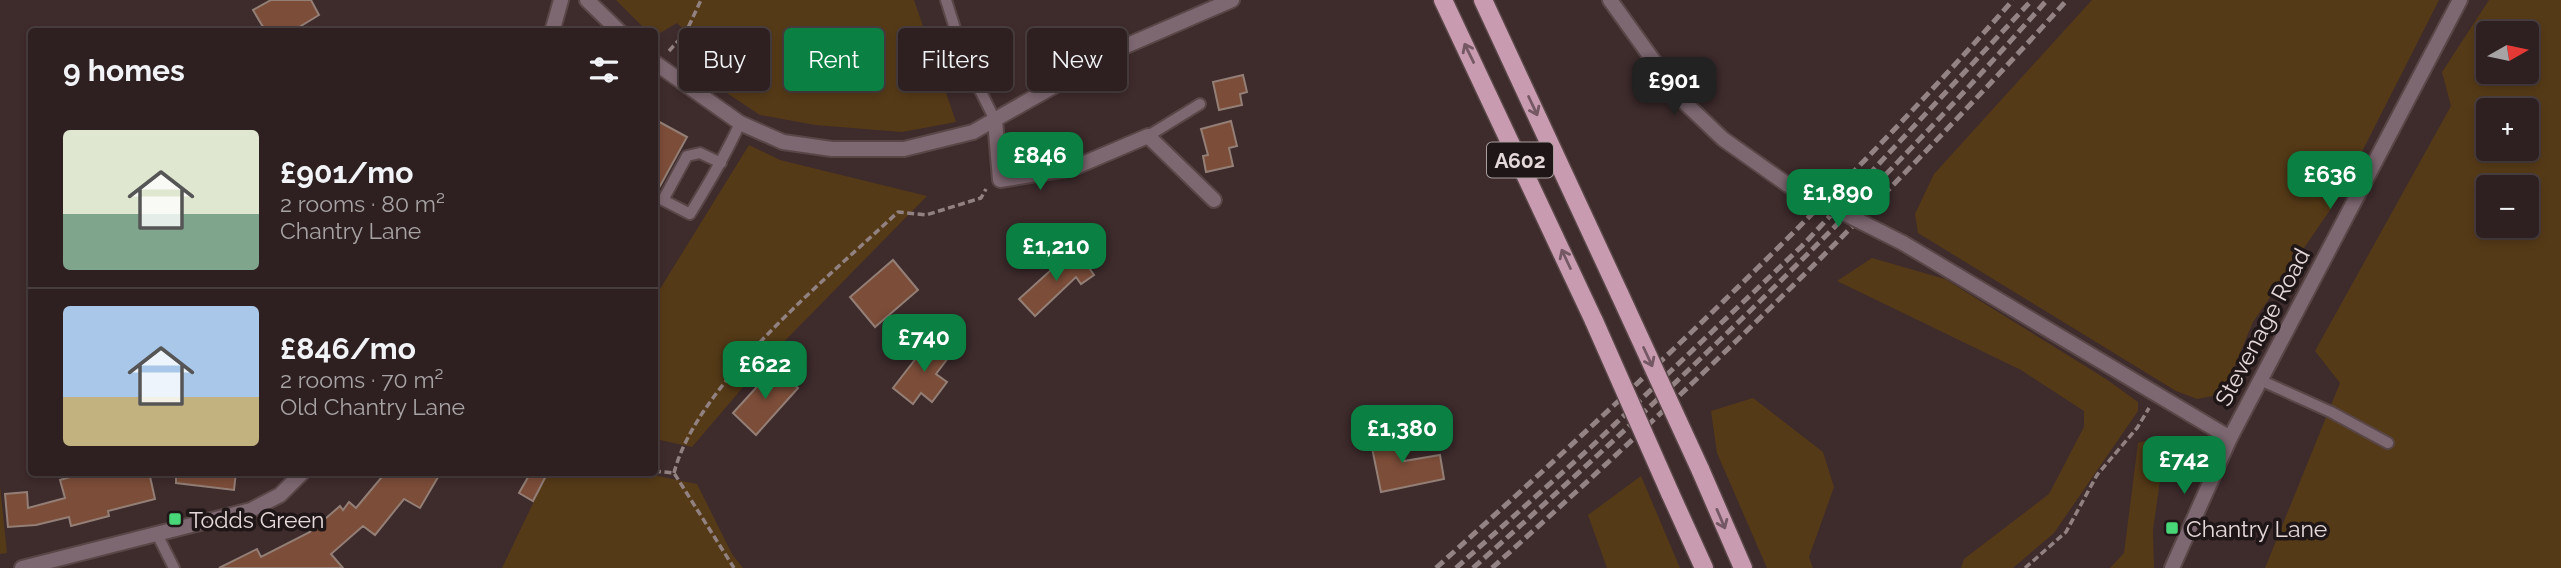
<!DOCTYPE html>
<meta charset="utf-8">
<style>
:root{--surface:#2e2021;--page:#36282a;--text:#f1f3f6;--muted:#a7a3a5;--line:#493e3f;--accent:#0b8043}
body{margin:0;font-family:Raleway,sans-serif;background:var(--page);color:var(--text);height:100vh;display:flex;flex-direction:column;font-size:26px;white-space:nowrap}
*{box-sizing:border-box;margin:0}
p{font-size:23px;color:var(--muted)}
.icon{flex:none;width:38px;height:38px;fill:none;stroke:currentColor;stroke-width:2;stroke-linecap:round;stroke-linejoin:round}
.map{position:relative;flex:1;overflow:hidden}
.side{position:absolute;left:28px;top:28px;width:630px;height:448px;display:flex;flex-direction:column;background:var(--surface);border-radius:7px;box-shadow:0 4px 10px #0003,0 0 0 2px var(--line)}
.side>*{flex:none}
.guide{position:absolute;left:679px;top:28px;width:665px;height:63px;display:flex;gap:14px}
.needle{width:46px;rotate:81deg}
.fabs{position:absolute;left:2476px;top:21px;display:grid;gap:14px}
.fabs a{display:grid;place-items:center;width:63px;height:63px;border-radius:7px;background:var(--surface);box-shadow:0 4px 10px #0003,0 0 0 2px var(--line);font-size:35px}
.price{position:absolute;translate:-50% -60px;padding:0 16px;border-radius:14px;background:var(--accent);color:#fff;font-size:23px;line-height:46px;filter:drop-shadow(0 2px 4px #0008)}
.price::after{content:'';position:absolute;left:50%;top:42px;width:21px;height:16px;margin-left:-10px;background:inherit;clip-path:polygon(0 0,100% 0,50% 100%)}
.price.current{background:#222;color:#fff}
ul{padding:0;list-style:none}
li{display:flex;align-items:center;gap:21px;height:175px;padding:0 35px}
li+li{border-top:2px solid var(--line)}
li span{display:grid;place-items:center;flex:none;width:196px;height:140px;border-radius:7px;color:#555}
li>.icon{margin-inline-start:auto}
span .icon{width:84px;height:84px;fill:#fffc;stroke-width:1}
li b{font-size:30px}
h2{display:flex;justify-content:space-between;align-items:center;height:84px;padding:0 35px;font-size:30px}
.tag{padding:0 24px;border-radius:7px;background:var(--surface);box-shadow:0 4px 10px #0003,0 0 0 2px var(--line);font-size:24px;line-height:63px}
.tag.current{background:var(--accent);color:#fff}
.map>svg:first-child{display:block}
.green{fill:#553a17;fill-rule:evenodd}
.building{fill:#7c4d39;stroke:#937f76;stroke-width:2}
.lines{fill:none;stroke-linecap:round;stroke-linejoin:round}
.service-casing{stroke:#594748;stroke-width:14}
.minor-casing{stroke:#594748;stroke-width:18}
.tertiary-casing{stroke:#594748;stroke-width:18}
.primary-casing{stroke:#594748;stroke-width:21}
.path{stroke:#918181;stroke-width:3.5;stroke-dasharray:7 3.5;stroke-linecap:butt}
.service{stroke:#7d6771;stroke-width:10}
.minor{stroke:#7d6771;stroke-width:14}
.tertiary{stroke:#7d6771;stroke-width:14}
.primary{stroke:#c99bb0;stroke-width:18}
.rail{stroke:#938384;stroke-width:5;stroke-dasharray:10 5;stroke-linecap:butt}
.minor-bridge-casing{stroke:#594748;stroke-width:18;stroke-linecap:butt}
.primary-bridge-casing{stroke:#594748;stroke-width:21;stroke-linecap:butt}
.minor-bridge{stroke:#7d6771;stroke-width:14}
.primary-bridge{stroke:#c99bb0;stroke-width:18}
.oneway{stroke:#745864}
.poi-dot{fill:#48d778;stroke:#1f1617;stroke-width:2.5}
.labels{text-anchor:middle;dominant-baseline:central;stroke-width:7;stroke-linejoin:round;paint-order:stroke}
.shield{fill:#1f1617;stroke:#aa9e9f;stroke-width:2}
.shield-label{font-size:21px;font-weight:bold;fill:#e6d9d9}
.street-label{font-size:23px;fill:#e6d9d9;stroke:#1f1617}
.poi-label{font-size:23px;fill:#e6d9d9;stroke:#1f1617;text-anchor:start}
</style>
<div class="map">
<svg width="2561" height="568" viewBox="0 0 2561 568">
<rect width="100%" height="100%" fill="#3e2b2c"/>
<path class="green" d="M616,0h298l42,122 -54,10 -87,-7 -55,-10 -74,-49 11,-24 -20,-19 -22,13 -1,-4 -7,-1z
M2092,0h347l-100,197 -86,125 -30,72 -26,5 -21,-8 -258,-158 -3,-19 19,-40z
M2489,0h72v568h-296l75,-185 -25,-32 136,-245 -9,-34zM2488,33h39v39h-39zM2488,110h39v39h-39zM2488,187h39v39h-39z
M749,145l31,15 147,36 -158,161 -77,90 -37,-8v-142z
M1872,258l73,21 161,100 32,23v9l-84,122 -41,35h-52l3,-9 85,-65 35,-67v-16l-63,-41 -184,-89z
M1753,398l70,54 11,35 -25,70 4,11h-46l-50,-115 -6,-42z
M2163,436l8,11 -10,27 -8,56 1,38h-44l14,-15 14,-110z
M548,472l95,1 54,11 35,70 11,14h-241z
M1641,476l39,92h-73l-19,-53z
M0,486l7,67 -7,1z"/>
<path class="building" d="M271,0h40l8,15 -28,17h-25l-13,-22z
M1243,75l4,17 -7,2 2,11 -23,5 -6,-28z
M654,119l33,18 -33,60z
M1231,121l6,25 -8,2 4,18 -27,6 -3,-16 5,-1 -7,-26z
M1078,252l16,23 -13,9 -5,-7 -41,39 -16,-17 32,-29z
M893,260l25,30 -43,37 -25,-30z
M931,339l20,15 -15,20 11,8 -15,20 -11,-9 -8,11 -20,-16z
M775,367l23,21 -42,47 -23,-22z
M1398,432l6,29 36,-6 4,24 -63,13 -11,-54z
M87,472h62l6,27 -47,12 1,5 -38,10 -2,-9 -33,8 -28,2 -3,-33 22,-2 1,16 37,-10 -5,-18z
M176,472h60l-2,18 -58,-7z
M386,472h55l-21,36 -16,-9 -29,36 -12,-9 -32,28 12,14h-124l38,-19 4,8 49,-25 30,-26 3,4 6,-8 7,6z
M531,472h17l-15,29 -14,-8z"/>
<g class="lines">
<g class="service-casing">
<path id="service" d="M946,0l19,60 30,60
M1148,136l52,-32
M721,163l-21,-10 -13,3 -24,44 27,14c18,-30 36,-59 50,-91
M2260,380l71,32 57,31
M157,534l17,34"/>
</g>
<g class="minor-casing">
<path id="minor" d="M587,0l33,32
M1610,0l71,99 42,40 65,46
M654,62l86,61 43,19 49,7h72l69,-17 148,-84 111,-48
M995,120l5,60 73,-12 75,-32 66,64
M1903,243l327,195"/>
</g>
<g class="tertiary-casing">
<path id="tertiary" d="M552,32l9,-32
M22,568l229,-58 29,-15 23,-23
M2172,568l58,-130 230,-438"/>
</g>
<g class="primary-casing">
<path id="primary" d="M1443,0l151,321
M1483,0l137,295
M1700,469l43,99
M1670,493l34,75"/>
</g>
<path class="path" d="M669,51l17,-19 15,-32
M1692,88l17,-18
M654,471l20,2 60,95
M674,473c23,-90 156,-197 224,-261l28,3 55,-17 5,-9
M2025,568l41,-36 31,-57 40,-47 12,-20"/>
<use href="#service" class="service"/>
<use href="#minor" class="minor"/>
<use href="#tertiary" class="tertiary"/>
<use href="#primary" class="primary"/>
<path class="rail" d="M1436,568c201,-181 398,-365 577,-568
M1456,568l136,-122 210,-200 230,-246
M1473,568c201,-179 396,-366 574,-568
M1492,568c201,-180 394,-368 575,-568"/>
<g class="minor-bridge-casing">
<path id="minor-bridge" d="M1788,185l115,58"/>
</g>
<g class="primary-bridge-casing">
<path id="primary-bridge" d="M1620,295l80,174
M1594,321l76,172"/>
</g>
<use href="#minor-bridge" class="minor-bridge"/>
<use href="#primary-bridge" class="primary-bridge"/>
</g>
<defs><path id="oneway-shaft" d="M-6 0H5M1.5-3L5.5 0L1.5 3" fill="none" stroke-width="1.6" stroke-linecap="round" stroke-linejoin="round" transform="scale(1.75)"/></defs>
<g class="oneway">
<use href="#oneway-shaft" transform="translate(1469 53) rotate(-116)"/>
<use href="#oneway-shaft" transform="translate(1533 106) rotate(65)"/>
<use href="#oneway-shaft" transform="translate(1566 259) rotate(-115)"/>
<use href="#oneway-shaft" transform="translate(1648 357) rotate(65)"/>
<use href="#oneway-shaft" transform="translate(1721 519) rotate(67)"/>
</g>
<g class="poi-dot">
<rect x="168" y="512" width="14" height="14" rx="3.5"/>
<rect x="2165" y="521" width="14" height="14" rx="3.5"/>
</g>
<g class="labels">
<rect class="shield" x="1487" y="142.5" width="66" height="35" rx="5"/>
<g class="shield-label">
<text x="1520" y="160">A602</text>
</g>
<g class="street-label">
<text transform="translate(2262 327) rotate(-62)">Stevenage Road</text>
</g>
<g class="poi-label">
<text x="189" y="519">Todds Green</text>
<text x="2186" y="528">Chantry Lane</text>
</g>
</g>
</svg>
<div class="fabs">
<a><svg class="needle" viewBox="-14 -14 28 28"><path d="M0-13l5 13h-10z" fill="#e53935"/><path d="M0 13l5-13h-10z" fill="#a7a3a5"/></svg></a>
<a>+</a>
<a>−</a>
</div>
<b class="price current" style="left:1674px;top:117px">£901</b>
<b class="price" style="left:1040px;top:192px">£846</b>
<b class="price" style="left:2330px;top:211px">£636</b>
<b class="price" style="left:1838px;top:229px">£1,890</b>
<b class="price" style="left:1056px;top:283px">£1,210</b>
<b class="price" style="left:924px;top:374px">£740</b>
<b class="price" style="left:765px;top:401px">£622</b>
<b class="price" style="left:1402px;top:465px">£1,380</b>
<b class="price" style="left:2184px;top:496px">£742</b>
<div class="guide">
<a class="tag">Buy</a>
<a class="tag current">Rent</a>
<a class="tag">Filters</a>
<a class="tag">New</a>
</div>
<section class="side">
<h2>9 homes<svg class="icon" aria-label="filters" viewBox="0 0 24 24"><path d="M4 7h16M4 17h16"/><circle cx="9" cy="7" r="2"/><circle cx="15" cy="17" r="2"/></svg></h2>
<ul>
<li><span style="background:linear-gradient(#dfe7d0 60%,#7fa58c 0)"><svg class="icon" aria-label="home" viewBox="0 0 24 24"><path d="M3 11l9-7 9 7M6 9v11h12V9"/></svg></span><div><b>£901/mo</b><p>2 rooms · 80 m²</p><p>Chantry Lane</p></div></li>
<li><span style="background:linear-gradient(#a9c7e8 65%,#c2b280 0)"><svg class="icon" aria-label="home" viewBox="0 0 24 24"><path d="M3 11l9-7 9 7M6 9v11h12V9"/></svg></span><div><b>£846/mo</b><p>2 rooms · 70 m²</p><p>Old Chantry Lane</p></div></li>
</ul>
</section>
</div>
